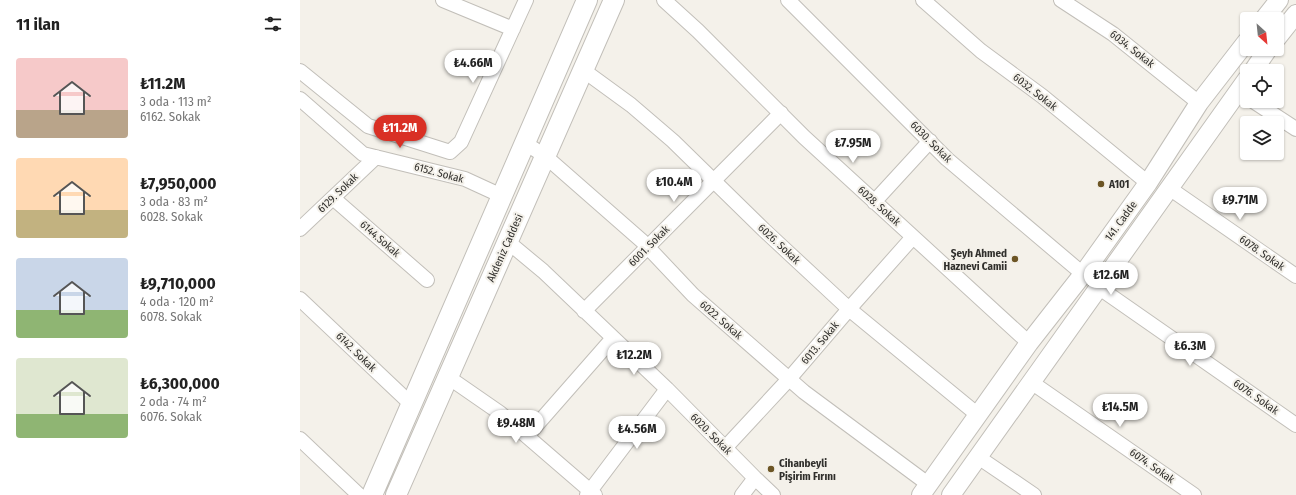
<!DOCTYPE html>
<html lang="tr">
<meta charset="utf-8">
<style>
:root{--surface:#fff;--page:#f6f6f6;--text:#222;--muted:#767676;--accent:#d93025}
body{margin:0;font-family:"Fira Sans Condensed",sans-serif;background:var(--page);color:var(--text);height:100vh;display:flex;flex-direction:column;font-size:15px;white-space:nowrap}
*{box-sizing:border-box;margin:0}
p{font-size:13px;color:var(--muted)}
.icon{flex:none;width:22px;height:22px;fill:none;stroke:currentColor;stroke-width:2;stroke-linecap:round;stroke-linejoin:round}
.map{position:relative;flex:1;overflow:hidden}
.sheet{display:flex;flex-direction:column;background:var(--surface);width:300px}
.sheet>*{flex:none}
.needle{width:26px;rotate:153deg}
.controls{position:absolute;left:940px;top:12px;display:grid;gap:8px}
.controls a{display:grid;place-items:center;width:44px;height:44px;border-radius:4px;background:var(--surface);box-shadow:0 1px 3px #0004;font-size:20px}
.price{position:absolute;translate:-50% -34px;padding:0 9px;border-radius:14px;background:#fff;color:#222;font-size:13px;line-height:26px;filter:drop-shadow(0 1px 2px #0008)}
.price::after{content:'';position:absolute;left:50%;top:24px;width:12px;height:9px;margin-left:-6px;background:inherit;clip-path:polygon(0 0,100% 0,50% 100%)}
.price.on{background:var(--accent);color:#fff}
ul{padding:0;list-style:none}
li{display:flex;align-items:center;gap:12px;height:100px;padding:0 16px}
li span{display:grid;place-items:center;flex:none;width:112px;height:80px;border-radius:4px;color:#555}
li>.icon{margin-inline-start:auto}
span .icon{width:48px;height:48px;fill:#fffc;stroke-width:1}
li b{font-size:17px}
h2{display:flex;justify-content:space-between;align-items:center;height:48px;padding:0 16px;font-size:17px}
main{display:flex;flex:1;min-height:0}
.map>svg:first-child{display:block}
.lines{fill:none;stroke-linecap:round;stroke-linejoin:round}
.minor-casing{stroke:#c2bfb9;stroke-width:16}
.tertiary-casing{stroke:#c2bfb9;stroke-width:20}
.secondary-casing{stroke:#c2bfb9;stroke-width:22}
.minor{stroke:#fff;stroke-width:14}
.tertiary{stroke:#fff;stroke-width:18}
.secondary{stroke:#fff;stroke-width:20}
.poi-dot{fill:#6c5525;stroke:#f4f1ea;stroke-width:1.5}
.labels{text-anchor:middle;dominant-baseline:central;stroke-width:4;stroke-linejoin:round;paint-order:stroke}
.street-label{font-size:11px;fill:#302f2c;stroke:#f4f1ea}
.poi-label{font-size:11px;font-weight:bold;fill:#302f2c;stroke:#f4f1ea;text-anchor:start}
</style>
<main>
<section class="sheet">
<h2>11 ilan<svg class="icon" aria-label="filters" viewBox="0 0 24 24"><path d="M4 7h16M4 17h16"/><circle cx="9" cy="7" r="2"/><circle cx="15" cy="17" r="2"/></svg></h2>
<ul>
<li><span style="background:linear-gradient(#f6c9c9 65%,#b9a48a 0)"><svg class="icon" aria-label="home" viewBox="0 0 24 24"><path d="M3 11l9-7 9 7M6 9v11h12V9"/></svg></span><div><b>₺11.2M</b><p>3 oda · 113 m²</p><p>6162. Sokak</p></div></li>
<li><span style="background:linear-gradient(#ffd9b3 65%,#c2b280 0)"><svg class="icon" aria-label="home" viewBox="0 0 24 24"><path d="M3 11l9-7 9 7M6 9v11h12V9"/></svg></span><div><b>₺7,950,000</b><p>3 oda · 83 m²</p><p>6028. Sokak</p></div></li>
<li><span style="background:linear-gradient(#c9d6e8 65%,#8fb573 0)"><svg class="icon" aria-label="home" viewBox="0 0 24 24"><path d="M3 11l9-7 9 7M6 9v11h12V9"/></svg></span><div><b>₺9,710,000</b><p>4 oda · 120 m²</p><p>6078. Sokak</p></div></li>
<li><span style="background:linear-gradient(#dfe7d0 70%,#8fb573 0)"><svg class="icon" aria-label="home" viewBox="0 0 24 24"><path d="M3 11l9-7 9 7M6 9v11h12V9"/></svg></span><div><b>₺6,300,000</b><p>2 oda · 74 m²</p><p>6076. Sokak</p></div></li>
</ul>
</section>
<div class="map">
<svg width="996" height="495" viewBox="0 0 996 495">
<rect width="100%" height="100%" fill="#f4f1ea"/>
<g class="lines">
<g class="minor-casing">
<path id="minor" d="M143,0l70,29
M364,0l34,31 106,106 225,206
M488,0l159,159 136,115
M623,0l58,51 61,45 106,87
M761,0l52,34 86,69
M283,70l48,35 42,36 91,89 85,79 129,106
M0,71l68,55 82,26 11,-10 65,-142
M0,99l63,55 102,25 37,17
M953,101l43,28
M225,143l20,13 97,85 51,54 111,97 124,92
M869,188l127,88
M33,198l94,82
M574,202l56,-61
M0,229l76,-72
M208,242l35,29 124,118 88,89 18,17
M798,287l198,138
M0,299l112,106
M284,311l197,-198
M148,377l52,36 95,82
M731,382l163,113
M227,436l86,-98
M0,439l59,56
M425,448l64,-69 60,-70 64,-72
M678,457l56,38
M287,495l80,-106
M442,495l13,-17"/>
</g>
<g class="tertiary-casing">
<path id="tertiary" d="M964,19l15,-19
M977,38l19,-24
M953,71l15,-22
M621,495l108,-152 54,-69 65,-91 51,-80 48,-62
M651,495l296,-416"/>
</g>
<g class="secondary-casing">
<path id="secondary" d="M72,495l215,-495
M96,495l218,-495"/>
</g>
<use href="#minor" class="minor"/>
<use href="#tertiary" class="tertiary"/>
<use href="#secondary" class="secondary"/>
</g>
<g class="poi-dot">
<circle cx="801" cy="184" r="4"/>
<circle cx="715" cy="259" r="4"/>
<circle cx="471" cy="469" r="4"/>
</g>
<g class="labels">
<g class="street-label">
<text transform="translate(832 49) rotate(38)">6034. Sokak</text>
<text transform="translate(735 92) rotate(38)">6032. Sokak</text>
<text transform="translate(631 142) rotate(45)">6030. Sokak</text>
<text transform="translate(139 173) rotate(15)">6152. Sokak</text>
<text transform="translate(38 193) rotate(-44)">6129. Sokak</text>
<text transform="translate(579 206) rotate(42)">6028. Sokak</text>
<text transform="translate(821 221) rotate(-54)">141. Cadde</text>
<text transform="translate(80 239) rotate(41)">6144.Sokak</text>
<text transform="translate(479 244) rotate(43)">6026. Sokak</text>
<text transform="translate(349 246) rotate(-45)">6001. Sokak</text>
<text transform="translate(205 248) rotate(-66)">Akdeniz Caddesi</text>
<text transform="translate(962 253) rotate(35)">6078. Sokak</text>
<text transform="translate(421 320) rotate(41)">6022. Sokak</text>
<text transform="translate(520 343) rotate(-50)">6013. Sokak</text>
<text transform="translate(56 352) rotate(44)">6142. Sokak</text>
<text transform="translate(956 397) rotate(35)">6076. Sokak</text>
<text transform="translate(411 434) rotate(45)">6020. Sokak</text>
<text transform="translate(852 466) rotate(35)">6074. Sokak</text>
</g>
<g class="poi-label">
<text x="809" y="184">A101</text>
<text x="707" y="253" text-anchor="end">Şeyh Ahmed<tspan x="707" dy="13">Haznevi Camii</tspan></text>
<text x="479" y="463">Cihanbeyli<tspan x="479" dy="13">Pişirim Fırını</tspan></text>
</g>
</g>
</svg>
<div class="controls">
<a><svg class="needle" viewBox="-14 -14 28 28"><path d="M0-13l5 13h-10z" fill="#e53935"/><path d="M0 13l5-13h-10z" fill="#767676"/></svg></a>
<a><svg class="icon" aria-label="locate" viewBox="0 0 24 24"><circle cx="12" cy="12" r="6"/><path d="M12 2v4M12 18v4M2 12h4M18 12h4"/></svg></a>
<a><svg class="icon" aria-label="layers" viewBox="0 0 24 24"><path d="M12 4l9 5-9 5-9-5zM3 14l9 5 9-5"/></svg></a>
</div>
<b class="price" style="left:173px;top:84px">₺4.66M</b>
<b class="price on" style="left:100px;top:149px">₺11.2M</b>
<b class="price" style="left:553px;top:164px">₺7.95M</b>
<b class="price" style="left:374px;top:203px">₺10.4M</b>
<b class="price" style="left:940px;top:221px">₺9.71M</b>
<b class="price" style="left:811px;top:296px">₺12.6M</b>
<b class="price" style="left:890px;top:367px">₺6.3M</b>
<b class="price" style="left:334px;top:376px">₺12.2M</b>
<b class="price" style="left:820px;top:428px">₺14.5M</b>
<b class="price" style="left:216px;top:444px">₺9.48M</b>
<b class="price" style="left:337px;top:450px">₺4.56M</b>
</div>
</main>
